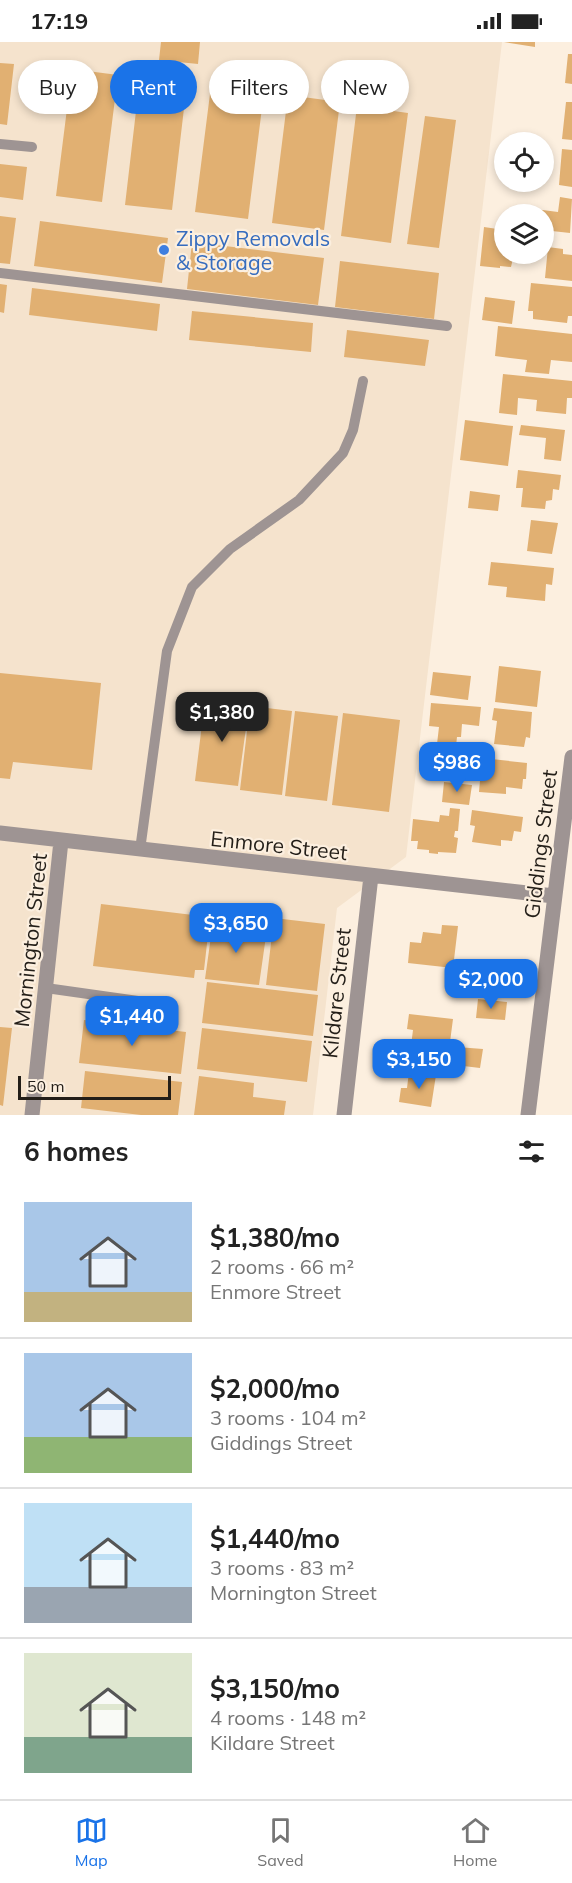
<!DOCTYPE html>
<meta charset="utf-8">
<style>
:root{--surface:#fff;--page:#f6f6f6;--text:#222;--muted:#767676;--line:#e0e0e0;--accent:#1a73e8}
body{margin:0;font-family:Mulish,sans-serif;background:var(--page);color:var(--text);height:100vh;display:flex;flex-direction:column;font-size:22px;white-space:nowrap}
*{box-sizing:border-box;margin:0}
p{font-size:20px;color:var(--muted)}
.icon{flex:none;width:33px;height:33px;fill:none;stroke:currentColor;stroke-width:2;stroke-linecap:round;stroke-linejoin:round}
.map{position:relative;height:1073px;overflow:hidden}
.side{display:flex;flex-direction:column;background:var(--surface);flex:1}
.side>*{flex:none}
.hud{position:absolute;left:18px;top:18px;width:537px;height:54px;display:flex;gap:12px}
.controls{position:absolute;left:494px;top:90px;display:grid;gap:12px}
.controls a{display:grid;place-items:center;width:60px;height:60px;border-radius:50%;background:var(--surface);box-shadow:0 3px 9px #0003;font-size:30px}
.scale{position:absolute;left:18px;bottom:15px;width:153px;box-sizing:border-box;padding-left:6px;border:3px solid #231e18;border-top:0;font-size:16px;line-height:21px;white-space:nowrap;color:#231e18;-webkit-text-stroke:4px #fcefdf;paint-order:stroke}
.price{position:absolute;translate:-50% -51px;padding:0 14px;border-radius:12px;background:var(--accent);color:#fff;font-size:20px;line-height:39px;filter:drop-shadow(0 2px 3px #0008)}
.price::after{content:'';position:absolute;left:50%;top:36px;width:18px;height:14px;margin-left:-9px;background:inherit;clip-path:polygon(0 0,100% 0,50% 100%)}
.price.current{background:#222;color:#fff}
ul{padding:0;list-style:none}
li{display:flex;align-items:center;gap:18px;height:150px;padding:0 24px}
li+li{border-top:2px solid var(--line)}
li span{display:grid;place-items:center;flex:none;width:168px;height:120px;border-radius:0px;color:#555}
li>.icon{margin-inline-start:auto}
span .icon{width:72px;height:72px;fill:#fffc;stroke-width:1}
li b{font-size:26px}
h2{display:flex;justify-content:space-between;align-items:center;height:72px;padding:0 24px;font-size:26px}
.tag{padding:0 21px;border-radius:27px;background:var(--surface);box-shadow:0 3px 9px #0003;font-size:21px;line-height:54px}
.tag.current{background:var(--accent);color:#fff}
.status{display:flex;justify-content:space-between;align-items:center;height:42px;padding:0 30px;background:var(--surface);direction:ltr}
.status svg{height:16px;fill:currentColor}
.tab-bar{display:flex;justify-content:space-around;align-items:center;height:84px;border-top:2px solid var(--line);background:var(--surface);font-size:16px;color:var(--muted)}
.tab-bar a{display:grid;justify-items:center;gap:3px}
.tab-bar .current{color:var(--accent)}
.map>svg:first-child{display:block}
.built{fill:#f5e3cd}
.building{fill:#e1b072}
.lines{fill:none;stroke-linecap:round;stroke-linejoin:round}
.service{stroke:#9e9493;stroke-width:10}
.minor{stroke:#9e9493;stroke-width:15}
.shop-dot{fill:#3f7fe0;stroke:#fcefdf;stroke-width:2}
.labels{text-anchor:middle;dominant-baseline:central;stroke-width:4.5;stroke-linejoin:round;paint-order:stroke}
.shop-label{font-size:21px;fill:#366cbe;stroke:#fcefdf;text-anchor:start}
.street-label{font-size:21px;fill:#231e18;stroke:#fcefdf}
</style>
<div class="status"><b>17:19</b><svg viewBox="0 0 49 12"><path d="M0 12V9h3v3zM5 12V6h3v6zM10 12V3h3v9zM15 12V0h3v12zM26 1h20v11H26zM47 4h2v5h-2z"/></svg></div>
<div class="map">
<svg width="572" height="1073" viewBox="0 0 572 1073">
<rect width="100%" height="100%" fill="#fcefdf"/>
<path class="built" d="M0,0h502l-96,815 -69,51 -24,207h-313z"/>
<path class="building" d="M161,0h39l-2,22 -39,-4z
M504,0h31v5z
M568,12h4v30l-7,-1z
M0,21l14,1 -7,61 -7,-1z
M72,27l46,6 -16,127 -46,-6z
M140,35l47,6 -15,127 -47,-5z
M211,44l53,6 -16,127 -53,-7z
M288,53l52,7 -16,128 -52,-7z
M566,60h6v38l-10,-1z
M357,64l51,7 -17,130 -50,-7z
M425,74l31,4 -17,128 -32,-4z
M562,107l10,1v37l-13,-2z
M0,122l27,3 -4,33 -23,-3z
M560,155l12,2 -2,34 -27,-3v-16h-8v-5l23,3z
M0,174l16,2 -6,46 -10,-1z
M40,179l128,17 -6,45 -128,-17z
M484,185l20,3v24h10l-3,13 -11,-1v2l-20,-2z
M192,200l132,16 -6,47 -131,-16z
M548,205l15,2v5l9,1v26l-27,-3z
M340,219l99,12 -5,46 -99,-12z
M531,241l41,4v29h-4l-1,7 -34,-4v-8h-5z
M0,242l7,1 -3,28 -4,-1z
M32,246l128,16 -3,27 -128,-16z
M485,255l30,4 -3,23 -30,-4z
M192,269l121,12 -2,29 -122,-12z
M498,284l74,8v28l-21,-2 -2,14 -24,-2 2,-12 -32,-4z
M347,288l82,10 -4,26 -81,-9z
M503,332l69,7v17h-5l-1,16 -30,-3 1,-11 -19,-2 -1,17 -18,-2z
M465,378l48,6 -5,40 -48,-6z
M521,383l44,5 -4,31 -17,-2 2,-21 -27,-3z
M518,428l43,5 -2,15 -6,-1 -1,11 -6,1 -1,8 -24,-2 2,-19h-7z
M470,449l30,4 -2,16 -30,-3z
M531,478l27,3 -6,31 -25,-3z
M491,520l63,6 -2,17 -6,-1 -1,17 -39,-4 1,-10 -19,-2z
M499,624l42,5 -4,36 -42,-5z
M433,630l38,4 -3,24 -38,-5z
M0,631l101,10 -9,87 -79,-8 -3,17 -10,-1z
M205,658l44,6 -11,80 -43,-5z
M431,661l50,4 -2,19 -17,-2 -1,13h-4l-1,9 -19,-2 2,-17 -10,-1z
M250,664l42,5 -10,84 -42,-5z
M494,666l38,4 -2,26 -4,-1 -2,10 -30,-3 3,-23 -5,-1z
M295,669l43,5 -11,85 -42,-5z
M343,671l57,7 -11,92 -57,-7z
M482,716l45,5 -1,16h-3l-1,10 -16,-2v7l-27,-2z
M444,740l28,3 -3,20 -27,-3z
M450,766l10,1 -2,22h-3l-1,6 4,1 -2,15 -18,-1v2l-9,-1v-3l-12,-1 1,-8h-7l2,-22 26,3 1,-7 9,1z
M472,768l51,7 -2,15 -7,-1 -2,10 -11,-1v6l-29,-4 3,-16 -5,-1z
M101,862l109,13 -6,53h-9l-1,8 -101,-12z
M274,876l51,6 -8,67 -51,-6z
M213,880l54,7 -8,56 -54,-6z
M442,883l16,1 -5,42 -45,-5 2,-21 11,1 2,-11 18,2z
M207,940l111,13 -5,41 -111,-13z
M478,957l29,3 -2,18 -29,-2z
M409,972l44,5 -3,23h-5l-1,11 -26,-3 1,-3 -8,-1 2,-16 -6,-1z
M84,978l102,12 -5,42 -102,-11z
M0,985l12,1 -9,78 -3,-1z
M202,986l110,13 -5,41 -110,-13z
M457,1005l26,2 -3,19 -25,-3z
M85,1029l97,11 -4,33h-37l-60,-7z
M409,1030l27,3 -5,32 -32,-5 2,-14h6z
M199,1034l55,7 -1,14 33,4 -2,14h-90z"/>
<g class="lines">
<path class="service" d="M0,102l32,3
M0,231l447,53
M140,808l27,-199 25,-64 38,-38 69,-49 44,-47 10,-23 10,-49
M46,946l113,16"/>
<path class="minor" d="M0,791l554,63
M32,1073l29,-274
M344,1073l27,-239
M528,1073l44,-358"/>
</g>
<circle class="shop-dot" cx="164" cy="208" r="6"/>
<g class="labels">
<g class="shop-label">
<text x="176" y="196">Zippy Removals<tspan x="176" dy="24">&amp; Storage</tspan></text>
</g>
<g class="street-label">
<text transform="translate(540 802) rotate(-83)">Giddings Street</text>
<text transform="translate(279 803) rotate(6)">Enmore Street</text>
<text transform="translate(30 898) rotate(-84)">Mornington Street</text>
<text transform="translate(336 951) rotate(-84)">Kildare Street</text>
</g>
</g>
</svg>
<div class="controls">
<a><svg class="icon" aria-label="locate" viewBox="0 0 24 24"><circle cx="12" cy="12" r="6"/><path d="M12 2v4M12 18v4M2 12h4M18 12h4"/></svg></a>
<a><svg class="icon" aria-label="layers" viewBox="0 0 24 24"><path d="M12 4l9 5-9 5-9-5zM3 14l9 5 9-5"/></svg></a>
</div>
<div class="scale">50 m</div>
<b class="price current" style="left:222px;top:701px">$1,380</b>
<b class="price" style="left:457px;top:751px">$986</b>
<b class="price" style="left:236px;top:912px">$3,650</b>
<b class="price" style="left:491px;top:968px">$2,000</b>
<b class="price" style="left:132px;top:1005px">$1,440</b>
<b class="price" style="left:419px;top:1048px">$3,150</b>
<div class="hud">
<a class="tag">Buy</a>
<a class="tag current">Rent</a>
<a class="tag">Filters</a>
<a class="tag">New</a>
</div>
</div>
<section class="side">
<h2>6 homes<svg class="icon" aria-label="filters" viewBox="0 0 24 24"><path d="M4 7h16M4 17h16"/><circle cx="9" cy="7" r="2"/><circle cx="15" cy="17" r="2"/></svg></h2>
<ul>
<li><span style="background:linear-gradient(#a9c7e8 75%,#c2b280 0)"><svg class="icon" aria-label="home" viewBox="0 0 24 24"><path d="M3 11l9-7 9 7M6 9v11h12V9"/></svg></span><div><b>$1,380/mo</b><p>2 rooms · 66 m²</p><p>Enmore Street</p></div></li>
<li><span style="background:linear-gradient(#a9c7e8 70%,#8fb573 0)"><svg class="icon" aria-label="home" viewBox="0 0 24 24"><path d="M3 11l9-7 9 7M6 9v11h12V9"/></svg></span><div><b>$2,000/mo</b><p>3 rooms · 104 m²</p><p>Giddings Street</p></div></li>
<li><span style="background:linear-gradient(#bfe0f5 70%,#9aa5b1 0)"><svg class="icon" aria-label="home" viewBox="0 0 24 24"><path d="M3 11l9-7 9 7M6 9v11h12V9"/></svg></span><div><b>$1,440/mo</b><p>3 rooms · 83 m²</p><p>Mornington Street</p></div></li>
<li><span style="background:linear-gradient(#dfe7d0 70%,#7fa58c 0)"><svg class="icon" aria-label="home" viewBox="0 0 24 24"><path d="M3 11l9-7 9 7M6 9v11h12V9"/></svg></span><div><b>$3,150/mo</b><p>4 rooms · 148 m²</p><p>Kildare Street</p></div></li>
</ul>
</section>
<nav class="tab-bar">
<a class="current"><svg class="icon" aria-label="map" viewBox="0 0 24 24"><path d="M3 6l6-2 6 2 6-2v14l-6 2-6-2-6 2zM9 4v14M15 6v14"/></svg>Map</a>
<a><svg class="icon" aria-label="saved" viewBox="0 0 24 24"><path d="M7 4h10v16l-5-4-5 4z"/></svg>Saved</a>
<a><svg class="icon" aria-label="home" viewBox="0 0 24 24"><path d="M3 11l9-7 9 7M6 9v11h12V9"/></svg>Home</a>
</nav>
